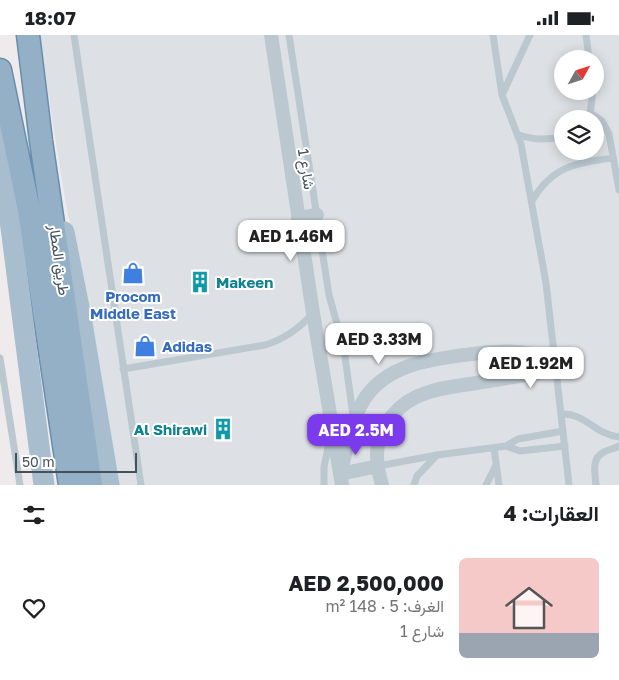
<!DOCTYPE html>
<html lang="ar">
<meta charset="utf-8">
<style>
:root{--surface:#fff;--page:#f2f2f2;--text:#202124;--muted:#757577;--line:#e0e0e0;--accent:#7c3aed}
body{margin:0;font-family:"Golos Text",Vazirmatn,sans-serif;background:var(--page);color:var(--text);direction:rtl;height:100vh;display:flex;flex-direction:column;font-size:19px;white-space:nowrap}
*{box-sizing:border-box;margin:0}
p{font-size:16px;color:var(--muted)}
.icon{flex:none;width:28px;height:28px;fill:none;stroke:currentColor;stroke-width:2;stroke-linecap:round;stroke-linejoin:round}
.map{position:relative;height:450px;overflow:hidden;direction:ltr}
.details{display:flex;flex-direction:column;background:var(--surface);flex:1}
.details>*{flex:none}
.needle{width:32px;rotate:50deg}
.fabs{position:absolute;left:554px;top:15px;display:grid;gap:10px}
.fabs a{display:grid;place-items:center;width:50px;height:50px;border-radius:50%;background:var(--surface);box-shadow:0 2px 12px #0003;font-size:25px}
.scale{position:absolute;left:15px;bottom:12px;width:122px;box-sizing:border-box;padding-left:5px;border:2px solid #43515b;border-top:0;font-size:14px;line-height:18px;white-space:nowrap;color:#43515b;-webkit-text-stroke:4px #fff;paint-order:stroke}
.price{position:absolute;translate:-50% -42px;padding:0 11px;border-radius:10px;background:#fff;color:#222;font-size:16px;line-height:32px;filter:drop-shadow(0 1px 2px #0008)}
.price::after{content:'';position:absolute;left:50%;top:30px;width:15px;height:11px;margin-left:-8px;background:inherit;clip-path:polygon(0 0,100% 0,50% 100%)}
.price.active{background:var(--accent);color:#fff}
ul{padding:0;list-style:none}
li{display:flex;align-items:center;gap:15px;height:125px;padding:0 20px}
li+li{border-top:1px solid var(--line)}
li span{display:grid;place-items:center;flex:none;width:140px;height:100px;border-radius:8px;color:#555}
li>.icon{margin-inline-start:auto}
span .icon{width:60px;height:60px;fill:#fffc;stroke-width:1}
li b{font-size:21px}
h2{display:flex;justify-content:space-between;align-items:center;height:60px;padding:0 20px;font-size:21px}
.status{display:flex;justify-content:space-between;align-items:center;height:35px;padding:0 25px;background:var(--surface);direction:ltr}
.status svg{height:14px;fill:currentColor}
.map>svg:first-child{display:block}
.airport{fill:#dde0e4;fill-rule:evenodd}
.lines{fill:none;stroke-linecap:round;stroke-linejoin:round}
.trunk-casing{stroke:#698dac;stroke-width:25}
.service{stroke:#bbc8d0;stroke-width:7}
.minor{stroke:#bbc8d0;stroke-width:14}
.primary{stroke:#a8bdce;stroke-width:21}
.trunk{stroke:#93b0c7;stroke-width:22}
.labels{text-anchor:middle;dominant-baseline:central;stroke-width:4;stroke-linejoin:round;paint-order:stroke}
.street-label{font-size:15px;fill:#43515b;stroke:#fff}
.culture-label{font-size:15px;font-weight:bold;fill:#0d838f;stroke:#fff;text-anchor:start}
.shop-label{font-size:15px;font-weight:bold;fill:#366cbe;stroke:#fff}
</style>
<div class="status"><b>18:07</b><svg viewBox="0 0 49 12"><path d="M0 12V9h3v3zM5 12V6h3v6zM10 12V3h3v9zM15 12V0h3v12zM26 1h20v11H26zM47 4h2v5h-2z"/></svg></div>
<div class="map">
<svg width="619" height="450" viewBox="0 0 619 450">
<rect width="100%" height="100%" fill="#efebec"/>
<path class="airport" d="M39,0h580v450h-504l-18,-112 -35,-192zM562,24h33v32h-33zM562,84h33v32h-33z"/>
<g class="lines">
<g class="trunk-casing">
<path id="trunk" d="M28,0l13,106 50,344
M0,35l29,140 41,275"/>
</g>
<path class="service" d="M74,0l67,450
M289,0l40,260 15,54 9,67
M493,0l9,60 19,49 25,139 23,202
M586,0l3,24
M502,60l28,-60
M590,78l12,8 7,13 10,56
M587,84l3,-6 3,-22
M519,100c15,5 28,6 43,1
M532,166c20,-35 44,-38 81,-43
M0,323l20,127
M123,334l142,-24c20,-6 34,-16 48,-32
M561,379c25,-1 33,20 58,23
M506,411l12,-7 45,-8
M494,413l5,37
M378,431l59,-11 69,-9 14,5 45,-5
M324,450v-18l6,-29
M414,450l3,-9 20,-21
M486,450l10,-20
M596,450c-1,-11 -5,-27 8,-33 5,-3 10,-3 15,-6"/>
<path class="minor" d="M271,0l42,278 29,172
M298,183l19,-3
M378,431l-38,8c7,-25 11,-54 25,-76 23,-33 62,-38 99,-43 33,-4 57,-7 90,5
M382,450c-3,-10 -5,-20 -5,-30 0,-29 23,-54 49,-62 16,-6 33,-7 50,-10 26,-4 53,-8 79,-13"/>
<path class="primary" d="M7,93l-1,16 4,76 34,265
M64,197l17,85 28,168"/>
<use href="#trunk" class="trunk"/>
</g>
<defs>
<g id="shop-bare" transform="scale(1.725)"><path d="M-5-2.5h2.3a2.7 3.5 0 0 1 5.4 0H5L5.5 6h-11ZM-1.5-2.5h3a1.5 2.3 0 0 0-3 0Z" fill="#3f7fe0" stroke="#fff" stroke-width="2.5" paint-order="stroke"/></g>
<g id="building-bare" transform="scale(1.725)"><path d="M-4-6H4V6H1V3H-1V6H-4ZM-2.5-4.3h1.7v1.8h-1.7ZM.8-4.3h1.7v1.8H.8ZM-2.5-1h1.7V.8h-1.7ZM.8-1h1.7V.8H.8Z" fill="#0f9aa8" stroke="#fff" stroke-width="2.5" paint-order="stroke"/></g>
</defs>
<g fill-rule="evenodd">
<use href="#shop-bare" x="133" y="238"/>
<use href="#building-bare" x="200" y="247"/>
<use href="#shop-bare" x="145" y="311"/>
<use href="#building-bare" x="223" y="394"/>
</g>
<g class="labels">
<g class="street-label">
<text transform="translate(307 134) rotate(81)">شارع 1</text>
<text transform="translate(60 225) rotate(82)">طريق المطار</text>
</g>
<g class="culture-label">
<text x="216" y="247">Makeen</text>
<text x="207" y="394" text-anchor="end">Al Shirawi</text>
</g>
<g class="shop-label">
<text x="133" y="261">Procom<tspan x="133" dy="17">Middle East</tspan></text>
<text x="162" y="311" text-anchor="start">Adidas</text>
</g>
</g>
</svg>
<div class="fabs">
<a><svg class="needle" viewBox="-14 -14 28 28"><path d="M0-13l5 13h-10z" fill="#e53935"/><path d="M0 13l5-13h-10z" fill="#757577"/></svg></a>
<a><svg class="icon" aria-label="layers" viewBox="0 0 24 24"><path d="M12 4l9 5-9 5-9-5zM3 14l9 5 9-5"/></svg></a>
</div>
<div class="scale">50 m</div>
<b class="price" style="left:291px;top:227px">AED 1.46M</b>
<b class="price" style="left:379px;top:330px">AED 3.33M</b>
<b class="price" style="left:531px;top:354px">AED 1.92M</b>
<b class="price active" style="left:356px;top:421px">AED 2.5M</b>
</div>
<section class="details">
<h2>العقارات: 4<svg class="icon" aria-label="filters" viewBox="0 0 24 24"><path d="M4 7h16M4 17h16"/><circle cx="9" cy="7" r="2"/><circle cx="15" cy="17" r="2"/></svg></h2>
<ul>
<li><span style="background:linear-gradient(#f6c9c9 75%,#9aa5b1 0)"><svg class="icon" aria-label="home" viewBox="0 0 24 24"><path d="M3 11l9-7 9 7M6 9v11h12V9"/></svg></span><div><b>AED 2,500,000</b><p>الغرف: 5 · 148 m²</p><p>شارع 1</p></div><svg class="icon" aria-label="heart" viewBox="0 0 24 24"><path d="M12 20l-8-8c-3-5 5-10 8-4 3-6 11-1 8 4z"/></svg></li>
</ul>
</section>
